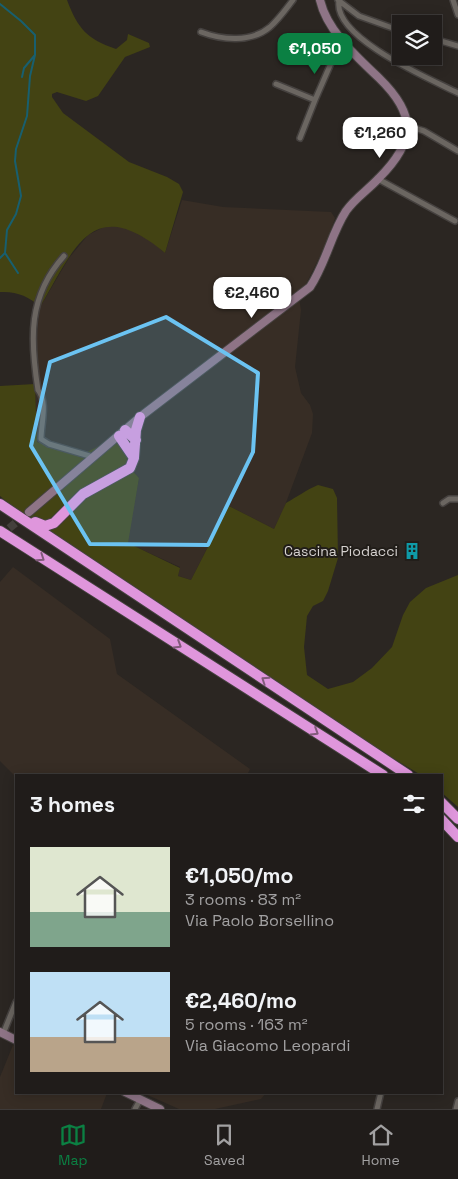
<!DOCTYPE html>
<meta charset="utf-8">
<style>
:root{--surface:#201c1a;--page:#282523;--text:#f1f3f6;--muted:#a2a1a2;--line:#3d3a39;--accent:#0b8043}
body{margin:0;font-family:"Space Grotesk",sans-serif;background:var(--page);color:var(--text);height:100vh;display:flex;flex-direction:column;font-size:19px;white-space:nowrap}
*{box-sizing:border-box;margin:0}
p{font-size:16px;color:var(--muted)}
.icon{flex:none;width:28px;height:28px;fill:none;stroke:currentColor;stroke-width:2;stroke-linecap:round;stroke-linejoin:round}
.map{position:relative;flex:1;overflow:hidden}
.panel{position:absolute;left:15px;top:774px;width:428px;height:320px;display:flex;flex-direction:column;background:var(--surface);border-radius:0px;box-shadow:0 2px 12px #0003,0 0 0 1px var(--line)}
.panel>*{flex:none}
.controls{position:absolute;left:392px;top:15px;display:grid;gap:10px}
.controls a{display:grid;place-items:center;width:50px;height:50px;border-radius:0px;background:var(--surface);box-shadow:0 2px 12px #0003,0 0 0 1px var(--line);font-size:25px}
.price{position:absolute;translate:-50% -42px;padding:0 11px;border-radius:10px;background:#fff;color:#222;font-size:16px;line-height:32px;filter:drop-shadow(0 1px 2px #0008)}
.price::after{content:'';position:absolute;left:50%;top:30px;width:15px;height:11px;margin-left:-8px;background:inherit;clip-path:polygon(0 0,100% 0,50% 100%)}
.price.selected{background:var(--accent);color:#fff}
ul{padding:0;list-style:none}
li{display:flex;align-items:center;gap:15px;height:125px;padding:0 15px}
li span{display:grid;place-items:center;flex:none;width:140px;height:100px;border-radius:0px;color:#555}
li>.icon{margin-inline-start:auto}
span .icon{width:60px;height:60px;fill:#fffc;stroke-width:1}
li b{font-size:21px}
h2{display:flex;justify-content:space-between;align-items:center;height:60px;padding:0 15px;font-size:21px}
.dock{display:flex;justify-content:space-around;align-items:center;height:70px;border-top:1px solid var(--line);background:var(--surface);font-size:14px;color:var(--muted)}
.dock a{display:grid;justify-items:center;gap:2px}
.dock .selected{color:var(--accent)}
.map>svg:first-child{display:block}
.built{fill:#372d25}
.green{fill:#434313}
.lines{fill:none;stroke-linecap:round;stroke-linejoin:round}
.stream{stroke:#185f6f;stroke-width:2}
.secondary-tunnel{stroke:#44403c;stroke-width:8;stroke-dasharray:8 4;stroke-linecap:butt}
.street-casing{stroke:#45413f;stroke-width:8}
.secondary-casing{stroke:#45413f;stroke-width:10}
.highway-casing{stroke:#45413f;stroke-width:12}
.street{stroke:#6b6661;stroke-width:5}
.secondary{stroke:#8e7486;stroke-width:8}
.highway{stroke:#df96dc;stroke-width:10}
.oneway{stroke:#805a7a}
.marked{fill:#6bc3f2;fill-opacity:0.2;stroke:#6bc3f2;stroke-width:4;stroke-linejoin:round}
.labels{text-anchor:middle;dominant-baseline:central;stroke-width:4;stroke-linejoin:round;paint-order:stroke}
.poi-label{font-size:14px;fill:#d5d1cf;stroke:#211d19;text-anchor:end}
</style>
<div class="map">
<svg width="458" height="1109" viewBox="0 0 458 1109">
<rect width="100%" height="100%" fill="#2b2622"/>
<path class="built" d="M182,200l41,7 108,5 4,6 -7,22 -29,58 2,12 -6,57 6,26 9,12 3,9 -1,19 -28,75 -10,21 -45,-23 -38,74 -13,-4 2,-9 -53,-24 12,-65 -9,-10 6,-38 -55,25 -44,-13 -3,-80 6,-55 29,-49 19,-23 20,-10 20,3 20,10 17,15z
M13,567l97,72 7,35 133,95 -3,6h-231v2l-16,-16v-179z
M13,1045l3,1v46l91,1 -6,16h-101v-32z
M143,1093h123l-5,6 -46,10h-36z"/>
<path class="green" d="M0,0h67c11,29 20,39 49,49l11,-9 1,-6 21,9 1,4 -25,10 -27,39 -12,5 -29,-9 -5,2v3l11,16 66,49 38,15 12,7 4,8 -18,61c-72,-60 -90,-6 -125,54 -11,-11 -24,-16 -40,-15z
M35,384l2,58 44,13 38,-19 12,14 -1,18 9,10 -11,65 52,25 -2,8 13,4 38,-74 45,23 12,-26c11,-6 20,-13 32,-18l15,4 4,9 1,60 -10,33 -5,10 -10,5 -6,10 -3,31 3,28 21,14 25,-7 19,-14 20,-21 11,-32 7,-13 16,-14 32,-13v232l-17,-15v-17h-20l-35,-21 -370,-244 -16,-14v-110z"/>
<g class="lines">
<path class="stream" d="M0,4l21,17 14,14v20l-5,21 -3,40 -11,33 -1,12 6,35 -5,18 -9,16 -2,23 -5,5
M22,77l2,-9 11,-13
M5,253l13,20"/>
<path class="secondary-tunnel" d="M0,536l25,-21"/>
<g class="street-casing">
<path id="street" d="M338,0l21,16 42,15
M453,0l5,15
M339,1c-6,37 91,78 119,92
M201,32c21,8 50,11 69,-5 9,-8 16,-18 23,-27
M434,39l24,7
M276,84l39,16 27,-62
M408,126l16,5 34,20
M300,138l15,-38
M378,179l77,42
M64,256c-36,40 -34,83 -26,134 10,12 3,34 3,49l8,5 44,13
M443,503l6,-4h9
M3,1034l13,-32
M135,1109l5,-9
M377,1109l4,-17
M456,1109l2,-8"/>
</g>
<g class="secondary-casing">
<path id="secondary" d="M29,512l111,-95 170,-130c16,-24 21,-53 36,-76 9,-13 22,-21 33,-33 37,-37 38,-63 0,-100 -22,-21 -52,-47 -59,-78
M0,1032l16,8
M125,1092l35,17"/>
</g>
<g class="highway-casing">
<path id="highway" d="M125,430l11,10
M119,436l15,22
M0,504l408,271
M35,522l10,4 9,-3 29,-29 47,-26 4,-10 2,-28 4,-13
M0,531l383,244
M441,802l17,17
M441,819l17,18"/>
</g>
<use href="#street" class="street"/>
<use href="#secondary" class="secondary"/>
<use href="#highway" class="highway"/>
</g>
<defs><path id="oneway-chevron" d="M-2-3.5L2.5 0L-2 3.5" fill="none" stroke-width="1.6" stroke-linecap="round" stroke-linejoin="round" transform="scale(1.25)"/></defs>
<g class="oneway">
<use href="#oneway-chevron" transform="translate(41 558) rotate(34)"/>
<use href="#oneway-chevron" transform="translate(178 645) rotate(32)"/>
<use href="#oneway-chevron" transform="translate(265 680) rotate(-146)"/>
<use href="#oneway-chevron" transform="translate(315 732) rotate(32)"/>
</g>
<path class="marked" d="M166,317l92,56 -5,79 -45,93 -118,-1 -59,-98 19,-84z"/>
<defs>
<g id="building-bare" transform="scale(1.35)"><path d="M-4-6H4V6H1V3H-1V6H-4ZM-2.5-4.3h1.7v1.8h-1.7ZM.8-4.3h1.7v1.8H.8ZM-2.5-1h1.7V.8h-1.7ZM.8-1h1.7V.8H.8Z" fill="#0f9aa8" stroke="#211d19" stroke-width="2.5" paint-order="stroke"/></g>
</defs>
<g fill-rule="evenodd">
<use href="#building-bare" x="412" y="551"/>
</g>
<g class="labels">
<g class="poi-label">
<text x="398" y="551">Cascina Piodacci</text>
</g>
</g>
</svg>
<div class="controls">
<a><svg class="icon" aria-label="layers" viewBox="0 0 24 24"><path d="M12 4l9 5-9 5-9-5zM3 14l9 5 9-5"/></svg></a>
</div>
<b class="price selected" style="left:315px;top:75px">€1,050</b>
<b class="price" style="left:380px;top:159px">€1,260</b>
<b class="price" style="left:252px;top:319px">€2,460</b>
<section class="panel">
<h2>3 homes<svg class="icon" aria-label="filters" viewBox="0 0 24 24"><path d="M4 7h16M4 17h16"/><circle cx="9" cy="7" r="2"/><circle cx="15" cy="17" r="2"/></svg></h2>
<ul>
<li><span style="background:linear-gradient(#dfe7d0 65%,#7fa58c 0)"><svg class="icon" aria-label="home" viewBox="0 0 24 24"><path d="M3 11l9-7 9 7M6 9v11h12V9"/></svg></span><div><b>€1,050/mo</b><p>3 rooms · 83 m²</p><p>Via Paolo Borsellino</p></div></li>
<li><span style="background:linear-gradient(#bfe0f5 65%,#b9a48a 0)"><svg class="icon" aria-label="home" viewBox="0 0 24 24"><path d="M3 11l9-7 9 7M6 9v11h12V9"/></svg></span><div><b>€2,460/mo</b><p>5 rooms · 163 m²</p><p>Via Giacomo Leopardi</p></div></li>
</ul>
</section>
</div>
<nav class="dock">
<a class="selected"><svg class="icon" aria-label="map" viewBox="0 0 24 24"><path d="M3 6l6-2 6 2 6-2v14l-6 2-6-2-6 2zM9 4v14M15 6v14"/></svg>Map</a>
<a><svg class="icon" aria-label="saved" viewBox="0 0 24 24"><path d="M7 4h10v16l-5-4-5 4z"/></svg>Saved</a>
<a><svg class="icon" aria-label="home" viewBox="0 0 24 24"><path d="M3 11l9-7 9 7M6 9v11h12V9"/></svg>Home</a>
</nav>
